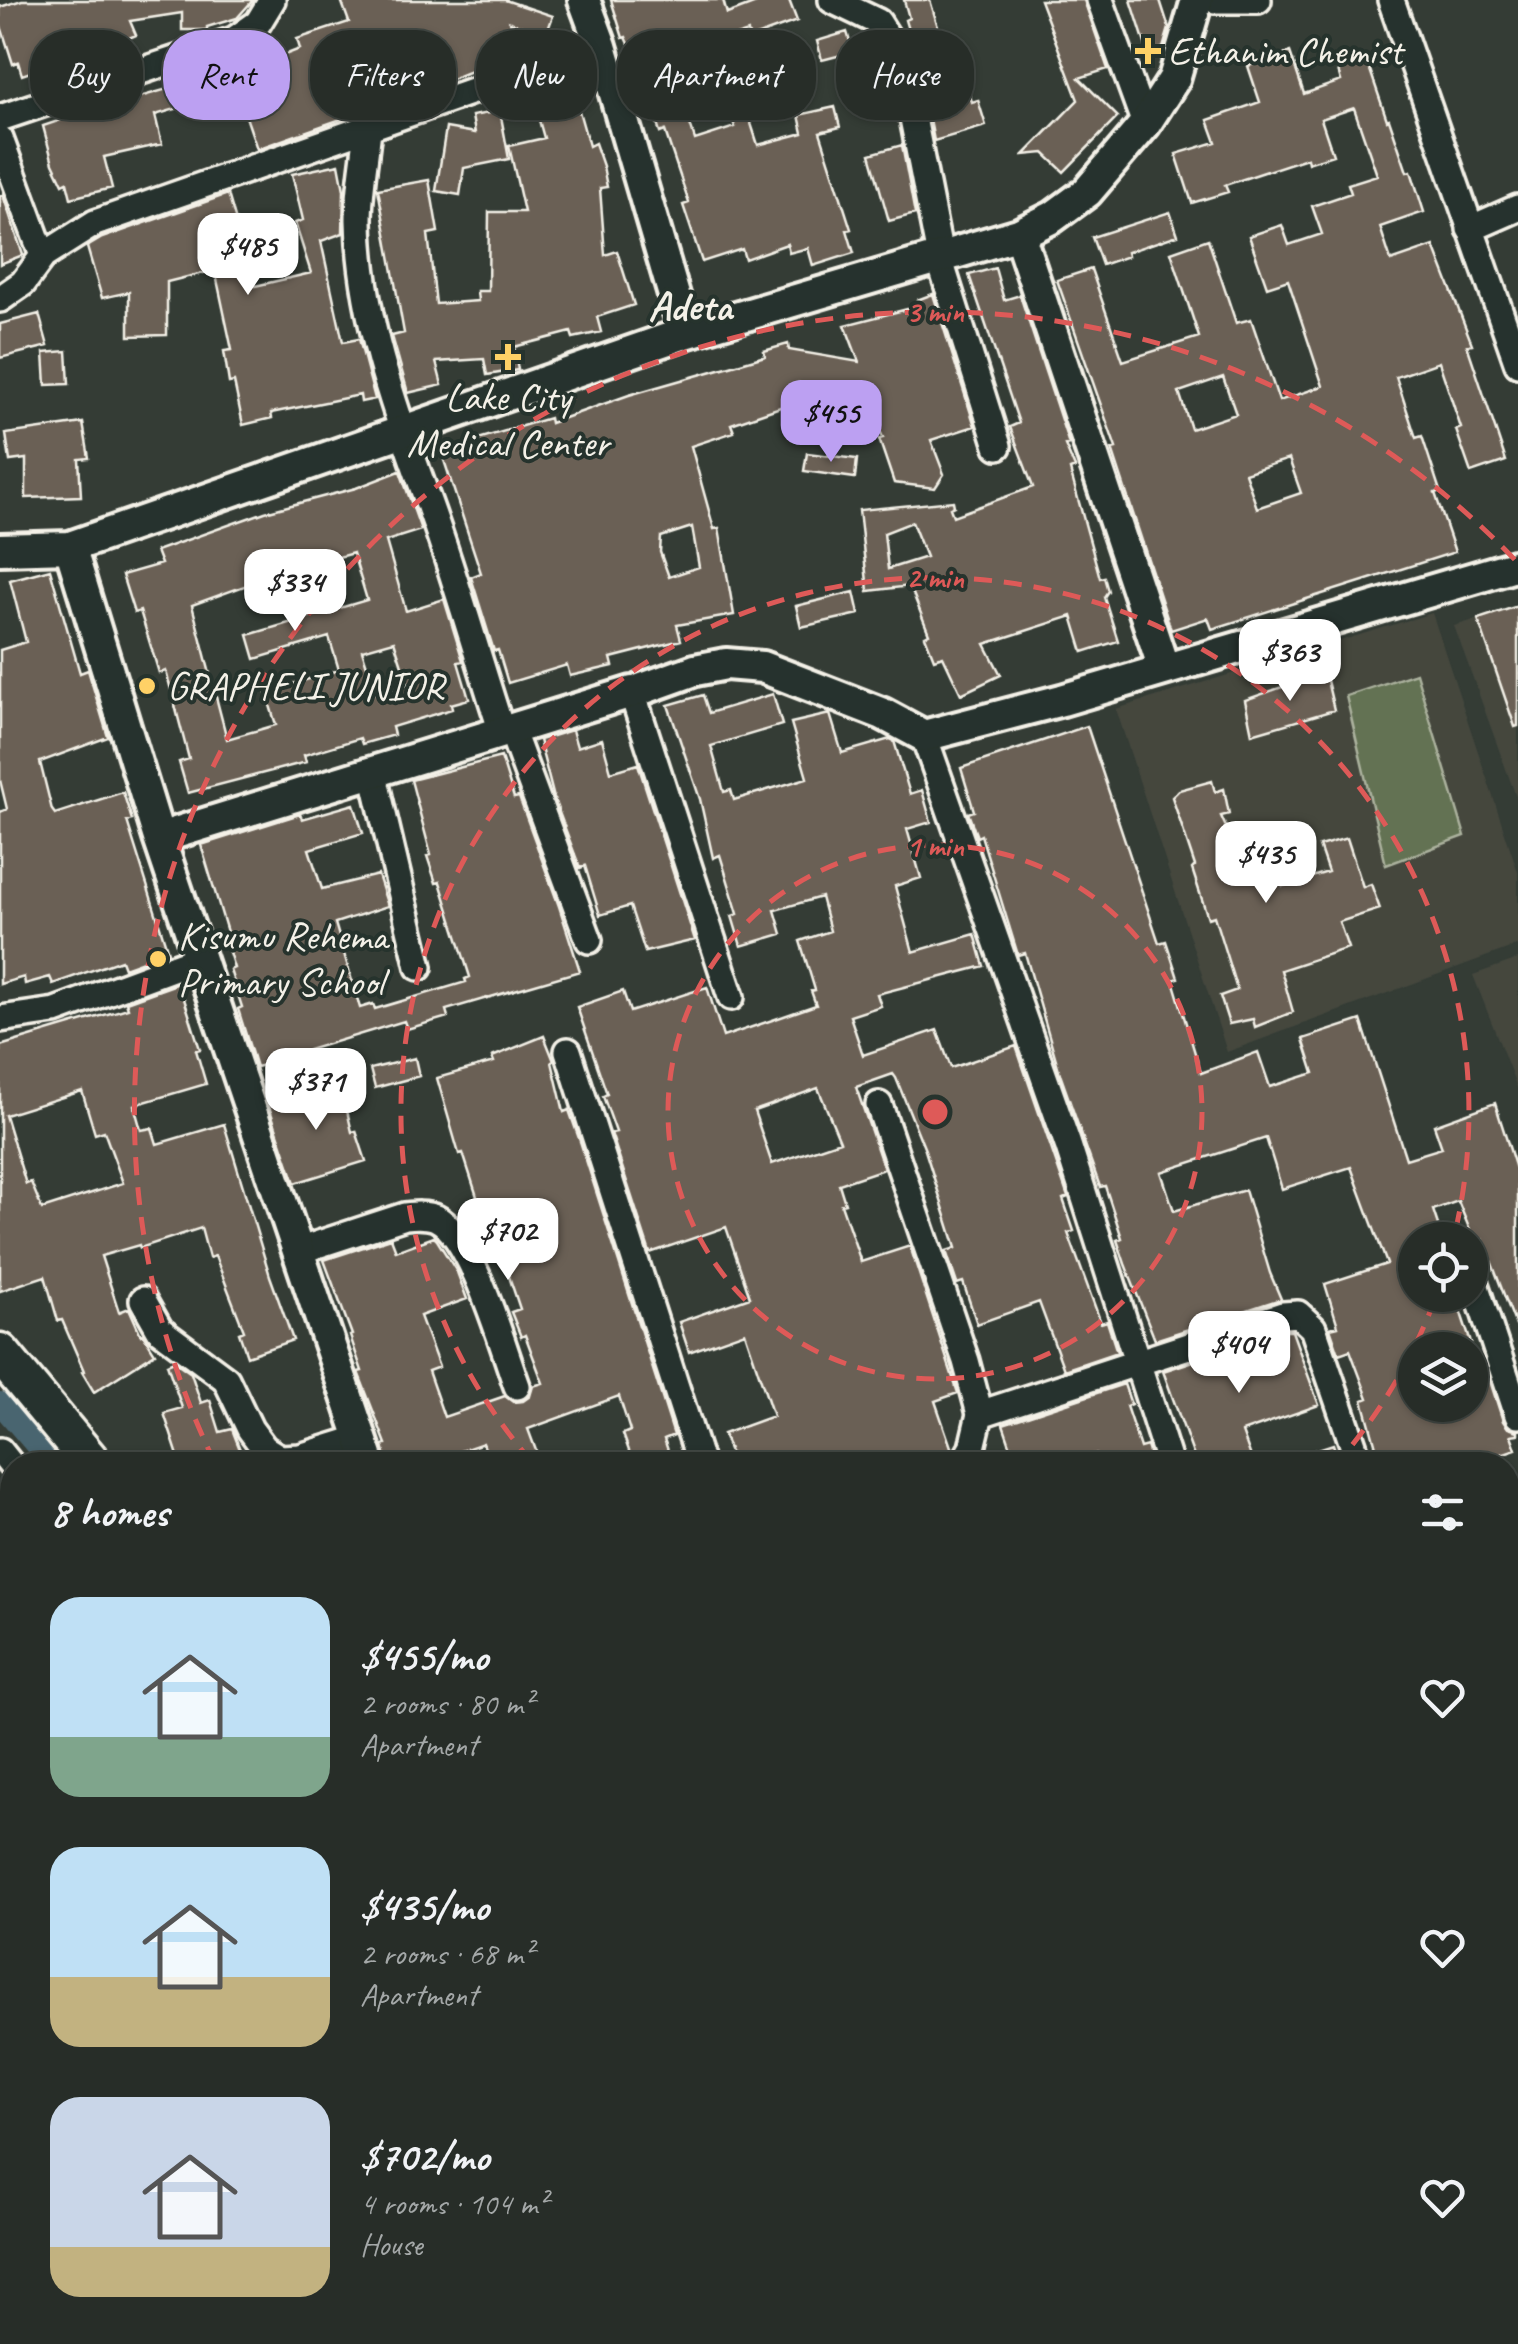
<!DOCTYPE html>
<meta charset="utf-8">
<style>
:root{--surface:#272d28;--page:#333934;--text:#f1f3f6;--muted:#a4a8a8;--line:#434945;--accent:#bca0f2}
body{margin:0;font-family:Caveat,sans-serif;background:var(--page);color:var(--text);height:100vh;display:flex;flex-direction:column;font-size:38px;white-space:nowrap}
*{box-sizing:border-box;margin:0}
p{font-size:32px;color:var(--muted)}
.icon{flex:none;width:55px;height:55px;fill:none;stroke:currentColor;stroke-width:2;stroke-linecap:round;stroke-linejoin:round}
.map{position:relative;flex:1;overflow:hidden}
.sheet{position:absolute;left:0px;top:1452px;width:1520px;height:892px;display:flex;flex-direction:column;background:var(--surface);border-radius:40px 40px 0 0;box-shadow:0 2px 8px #0004,0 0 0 2px var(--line)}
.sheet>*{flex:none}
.guide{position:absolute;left:30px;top:30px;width:1000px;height:90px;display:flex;gap:20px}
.tools{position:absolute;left:1398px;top:1222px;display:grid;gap:20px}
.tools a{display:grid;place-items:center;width:90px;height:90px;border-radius:50%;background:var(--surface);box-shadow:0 2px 8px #0004,0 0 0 2px var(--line);font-size:50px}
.price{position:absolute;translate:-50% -85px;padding:0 22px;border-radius:20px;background:#fff;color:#222;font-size:32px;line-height:65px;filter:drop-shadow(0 2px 5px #0008)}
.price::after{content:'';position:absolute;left:50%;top:60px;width:30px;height:22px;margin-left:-15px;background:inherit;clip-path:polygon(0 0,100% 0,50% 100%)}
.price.selected{background:var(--accent);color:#111}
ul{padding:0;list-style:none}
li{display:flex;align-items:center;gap:30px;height:250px;padding:0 50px}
li span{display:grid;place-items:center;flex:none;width:280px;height:200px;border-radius:30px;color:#555}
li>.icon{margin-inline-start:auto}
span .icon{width:120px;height:120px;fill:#fffc;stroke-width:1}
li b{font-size:42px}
h2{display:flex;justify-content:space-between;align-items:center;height:120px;padding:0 50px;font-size:42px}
.pill{padding:0 35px;border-radius:40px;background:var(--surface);box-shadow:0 2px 8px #0004,0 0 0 2px var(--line);font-size:35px;line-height:90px}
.pill.selected{background:var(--accent);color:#111}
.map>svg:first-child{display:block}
.built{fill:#44473e}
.grass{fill:#637253;stroke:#acb29e;stroke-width:2.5}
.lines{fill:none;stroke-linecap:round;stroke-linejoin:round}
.canal{stroke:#4a6570;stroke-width:22}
.building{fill:#6b6054;stroke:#f4f1e8;stroke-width:2.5;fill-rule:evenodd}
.minor-casing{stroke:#f4f1e8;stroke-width:32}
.tertiary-casing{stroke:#f4f1e8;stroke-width:38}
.primary-casing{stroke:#f4f1e8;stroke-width:45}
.minor{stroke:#26332d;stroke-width:25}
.tertiary{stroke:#26332d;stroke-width:30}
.primary{stroke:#26332d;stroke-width:38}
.ring{fill:none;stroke:#de5a58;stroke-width:5;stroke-dasharray:18 12}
.poi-dot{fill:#ffd166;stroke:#26332d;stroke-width:4}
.labels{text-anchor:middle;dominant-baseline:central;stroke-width:8;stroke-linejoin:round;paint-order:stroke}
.poi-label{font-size:40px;fill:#f4f1e8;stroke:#26332d;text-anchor:start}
.neighbourhood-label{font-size:42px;font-weight:bold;fill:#f4f1e8;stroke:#26332d}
.centre{fill:#de5a58;stroke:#26332d;stroke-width:5}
.ring-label{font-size:30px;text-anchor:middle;font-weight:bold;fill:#de5a58;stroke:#26332d;stroke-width:8;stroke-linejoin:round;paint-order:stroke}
</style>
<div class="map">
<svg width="1518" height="2344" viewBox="0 0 1518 2344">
<rect width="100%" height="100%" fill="#343c35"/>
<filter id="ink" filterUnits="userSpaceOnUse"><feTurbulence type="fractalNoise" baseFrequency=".01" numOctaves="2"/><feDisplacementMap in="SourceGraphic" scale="20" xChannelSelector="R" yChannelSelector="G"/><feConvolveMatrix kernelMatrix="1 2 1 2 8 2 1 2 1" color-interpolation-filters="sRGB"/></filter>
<g filter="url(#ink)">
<path class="built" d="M1518,607v195l-64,-176z
M1432,613l86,259v73l-291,107 -111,-343z
M1518,959v131l-45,-115z
M317,2332h435l10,12h-442z"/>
<path class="grass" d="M1416,673l49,163 -79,29 -40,-169z
M648,2333l7,11h-170l16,-11z"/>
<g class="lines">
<path class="canal" d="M0,1403l53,62
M1508,1968l10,-4"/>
</g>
<path class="building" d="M22,0h231l-16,18 -30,9v3h-25v-17l-52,8 6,14 -49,21 -1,-3 -64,22 -4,-13 -5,2 -13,-41v-16z
M341,0h164l48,16 -7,19 -36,-13 12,28 -78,32 -12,-33 -35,8 5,13 -38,13 8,25 -115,41 -18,-53 -7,3 -2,-6 -75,22 7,29 -58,13 8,31 -41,10 -4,-16 -4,2 -10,-21 -10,-37 51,-17 -1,-3 46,-13 1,4 83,-24 -3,-11 39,-14 5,15 36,-14 -3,-10 52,-17z
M611,0h112l4,14 37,-14h25l8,21 -47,17 -2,-6 -34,11 12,37 10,-3 22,68 45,-12 -4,-18 36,-8 5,20 -20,5 31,97 -4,1 7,23 -41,13 -5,-18 -19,5 -2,-9 -42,15 -3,-10 -40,13 -19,-57 6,-2 -24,-72 -5,2 -19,-62 -15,-34 -3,1zM724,95l11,32 -40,13 -10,-32z
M904,0h26l20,68 11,-3 11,37 6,-2 8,26 -52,15 -12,-64 -17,-57 4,-2z
M1040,0h44l24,69 -29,9 39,39 -54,55 -20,-19 -20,2 54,-55z
M1131,0h29l9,28 -6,20 -15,5z
M847,32l6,20 -31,8 -5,-19z
M1290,52l14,42 37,-13 -4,-14 29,-9 21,62 2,-1 18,53 4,-1 13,41 -44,15 11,34 43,-15 38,98 -5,1 39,116 -35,12 -15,-43 5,-2 -22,-66 -43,15 20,61 6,-2 18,55 -5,2 20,59 -243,77 -4,-11 -37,12 -59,-181 4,-1 -59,-168 34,-11 32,92 76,-24 -28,-85 37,-13 28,84 15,-4 28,82 44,-15 -35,-106 -21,7 -18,-51 33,-11 7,20 33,-11 -10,-28 39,-13 -3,-9 29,-9 -23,-67 -33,11 12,36 -25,8 -1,-5 -82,27 3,7 -36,11 -16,-49 40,-12 -8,-22 52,-18 -12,-36zM1223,377l13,37 -45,15 -12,-37zM1289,459l12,34 -44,15 -12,-35z
M558,78l7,22 10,-3 14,49 6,-3 8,23 4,21 -7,1 5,67 12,-4 17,54 -37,12 4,15 -28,6 -2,-6 -57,15 4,23 -31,5 -3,-16 -48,3 6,23 -34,8 -16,-57 12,-3 -26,-144 51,-9 9,52 -10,2 8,70 42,-3 -1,-10h11l1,-79h35l-15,-66 35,-8 -14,-50z
M500,111l9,48 -45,9 -4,27 -24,-4 10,-63 29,5 -3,-17z
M902,145l13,69 -26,7 -19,-67z
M339,164l5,26 -1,43 -22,8 22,101 16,-3 16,60 -14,3 -1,-7 -89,18 1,5 -29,7 -9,-43 -5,1 -5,-32 8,-1 -17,-80 -48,12v53l-38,1v-44l-27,6 -15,-51 15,-9 126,-44 27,92 56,-13 -16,-50 8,-3 -11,-46z
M3,195l20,60 -23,9v-68z
M1170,212l8,23 -51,17 1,4 -26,9 -10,-28z
M995,268l9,32 16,-5 49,149 -4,1 10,23 -5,2 30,108 4,-1 4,14 -4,6 14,44 -35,11 -11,-36 -87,28 16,31 -40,19 -18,-38 -9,3 -9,-23 4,-2 -19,-48 -42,5 -9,-81 94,-9 1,5 -4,2 3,8 80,-29 -23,-60 9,-4 -50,-148zM912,522l14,35 -38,12 -4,-36z
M933,294l42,132 -44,14 13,34 -9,14 -41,-5 -15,-44 4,-1 -18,-44 -66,-11 5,16 -73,25 3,8 -43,14 23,83 5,-1 15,87 -57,10 4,15 -70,18 2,8 -43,10 -3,-11 -59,18 -10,-33 -4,1 -23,-74 10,-4 -39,-119 37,-12 -1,-3 71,-21 1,5 79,-28 136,-39 -1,-5 24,-7 1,6 70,12 -14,-37 74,-19 -2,-6zM692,527l7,40 -30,10 -9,-25 1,-15z
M39,314l9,32 -48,12v-34z
M67,351l2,33 -23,1 -2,-32z
M83,423l6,35 -10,1 2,37 -55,2v-39l-16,2 -4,-27z
M807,453l50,6 -2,19 -51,-7z
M400,471l21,59 -35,11 20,70 38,-12 19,62 -5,1 11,37 -18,5 1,5 -60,18 2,8 -32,9 -2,-6 -56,17 2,7 -118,31 -9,-31 10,-3 -23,-88 -7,2 -19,-62 -6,2 -12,-38 39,-11 -5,-13 109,-39 91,-24zM353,553l14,47 -119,35 7,24 74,-22 10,33 -73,22 10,33 -49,14 -35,-134 102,-37 2,5 25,-7 -1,-4zM394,641l14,43 -32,10 -14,-44z
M50,569l30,104 8,-3 20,67 -68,25 12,48 3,4 68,-22 9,28 -5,1 41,131 -44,16 -3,-8 -68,24 -3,-7 -25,7 -1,-7 -24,7v-172l7,-3 -7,-29v-130l26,-8 -16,-62z
M854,592l5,22 -58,13 -5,-21z
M1518,606v120l-3,1 -37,-108z
M1325,672l9,38 -82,24 -7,-34z
M773,694l9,31 -71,21 13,46 7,-2 3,10 73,-22 -16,-55 39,-9 12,39 48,-14 4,2 16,53 12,-4 9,32 -24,7 14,49 -26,8 18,66 62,-18 9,32 -107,28 4,12 -31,10 13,39 74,-25 14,38 65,-22 52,151 -5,2 11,32 -6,2 33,90 6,-2 10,31 -53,18 -25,-68 -62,22 -14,-42 -6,2 -11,-33 10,-3 -31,-98 -29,-72 -3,-4 -37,13 28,82 -45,15 6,19 -4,1 20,58 49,-16 48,147 -23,8 17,49 -44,15h-173l-12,-31 50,-18 -28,-84 -56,20 -10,-30 71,-25 -24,-70 -76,26 -39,-120 5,-1 -13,-36 4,-2 -30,-87 46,-16 7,21 77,-25 16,50 93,-32 -5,-14 4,-1 -15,-49 30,-10 -9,-34 -46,13 7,24 -41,12 -9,-30 6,-2 -18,-59 -7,3 -13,-59 -32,-94 35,-10 6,18zM818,1088l22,53 -68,23 -18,-53z
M1087,726l72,217 7,-2 12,37 -5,2 28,93 57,-21 12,35 44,-14 -11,-34 58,-19 45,139 36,-11 -8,-23 61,-22 23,72v156l-35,-91h-9l-16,-39 -25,9 10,30h-28v55h40l16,48 -23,7h-33v55h55v-41l13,-5 20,62 5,7 10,3v3l-7,1 5,14 -47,16h-88l-18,-65 5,-2 -18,-48 -11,4 -9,-26 8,-2 -13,-42 62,-20 -36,-97 -69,22 -16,-51 -105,34 13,39 71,-21 25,83 11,26 -126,41 -30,-76 -8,-24 5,-2 -17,-52 -5,1 -39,-110 -36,-124 -7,2 -37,-120 -4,2 -9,-24 6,-2 -13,-43z
M572,730l5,17 25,-8 9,33 27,-8 57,176 -50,12 -15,-46 -30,9 -15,-49 -5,2 -25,-66 -16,-62z
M501,757l13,41 5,-1 40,109 21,65 -134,39 2,7 -41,12 -3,-8 -96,29 1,4 -53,13 -18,-58 4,-2 -12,-37 4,-2 -11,-35 4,-1 -26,-87 99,-31 2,5 52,-15 9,29 -54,16 13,40 56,-14 10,31 -53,17 25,85 13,-4 2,5 91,-27 -1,-3 5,-2 -30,-95 -4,1 -9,-27 4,-1 -20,-75z
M1212,781l3,11 9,-3 5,25 -8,2 15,34 16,-5 3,8 10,-1 18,34 45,-14 -9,-26 28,-8 16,49 8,-3 9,25 -41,13 9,26 -67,22 12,42 -38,15 -2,-8 -24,5 -9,-28 17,-6 -23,-74 -6,2 -16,-49 3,-3 -23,-69 7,-7z
M179,983l21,66 -4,1 10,34 -72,21 7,25 11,-2 5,16 67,-20 46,152 23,64 -46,16 -8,-23 5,-2 -29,-75 -6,2 -8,-30 -61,20 -1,-3 -38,11 18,56 10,-4 12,27 2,-1 12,19 -61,39 -12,-20 2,-1 -22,-51 -4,1 -13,-45 -45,15v-245l128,-38 -2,-6zM82,1091l13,43 9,-3 19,52 -81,26 -11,-27 -5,2 -21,-69z
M544,1036l10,25 -2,1 12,50 5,-2 12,34 93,291 -10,4 9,26h-39l-11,-31 7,-3 -11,-35 -91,33 10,27 -27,9h-20l-8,-22 -63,22h-32l-5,-20 3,-1 -28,-72 4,-1 -12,-35 2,-1 -28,-75 67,-22 5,13 38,-14 3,3 20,32 10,27 -47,17 19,51 -11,4 16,46 61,-21 8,6 10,-1 7,-5 3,-10 10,-3 -18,-48 -4,2 -10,-25 9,-3 -36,-107 -5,1 -16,-50 -4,1 -22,-76 57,-16 -2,-5z
M415,1058l4,18 -44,12 -5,-19z
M341,1085l11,47 4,-1 10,30 -71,22 -28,-82z
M1286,1331h6l27,74 -77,27 12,33h-57l-34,-94z
M174,1361l17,12 10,30 9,-3 10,32 12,-3 14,36h-65l-17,-52 18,-5 -15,-44z
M1124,1384l7,20 -5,2 14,42 7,-2 6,19h-54l-2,-10 -4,-1 -30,11h-46l-14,-41z
M1333,1444l7,21h-61v-3z"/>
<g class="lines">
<g class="minor-casing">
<path id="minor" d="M832,0l46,22 15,24 13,36 36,185 56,179
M1100,0l45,124
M1215,0h43
M1391,0l127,364
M0,118l234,-78 24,-17 14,-23
M368,129c-3,30 -9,61 -9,91 1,92 35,188 66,273 29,78 51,160 77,239
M0,139l43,117
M1470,229l48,-21
M0,299l23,-16 20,-27 52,-33 506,-177
M642,689l-10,3 99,305
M511,729l78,211
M924,736l144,409 102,320
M373,772l46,195
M0,1019l55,-8 144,-53
M568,1051l133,414
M879,1105l87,256 14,53 -8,34 -10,17
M298,1251l107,-35c10,-1 21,-2 31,2 36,17 67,130 81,168
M1474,1281l44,134
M143,1300l17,30 66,49 24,50 14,19 16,10 20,-1 61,-19
M980,1414l303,-99 15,-1 15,14 47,137
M0,1451l12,15
M0,1724l12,-9
M0,2326l12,-4
M308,2332l7,12
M273,2344l15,-12"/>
</g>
<g class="tertiary-casing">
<path id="tertiary" d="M584,0l17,46 84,287
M1019,234l145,435
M70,547l89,291 211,627
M0,549l70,-2 615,-214 334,-99 34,-17 34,-25 58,-68 29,-45 23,-79
M642,689l53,-19 31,-6 36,3 121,47 41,22 138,-36 456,-135
M159,838l473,-146
M1508,1600l10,-4"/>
</g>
<g class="primary-casing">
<path id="primary" d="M0,1353l93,112
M794,2332l10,12"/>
</g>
<use href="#minor" class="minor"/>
<use href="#tertiary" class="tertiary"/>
<use href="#primary" class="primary"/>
</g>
</g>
<g class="ring">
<circle cx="935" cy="1112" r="267"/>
<path d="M1435 1299A534 534 0 0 1 1338 1462M532 1462A534 534 0 1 1 1454 1237"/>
<path d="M215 1463A801 801 0 0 1 1516 561"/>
</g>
<g class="poi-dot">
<path d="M1143 36h10v10h10v10h-10v10h-10v-10h-10v-10h10z"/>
<path d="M503 342h10v10h10v10h-10v10h-10v-10h-10v-10h10z"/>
<circle cx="147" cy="686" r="10"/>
<circle cx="158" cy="959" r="10"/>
</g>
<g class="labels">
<g class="poi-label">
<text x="1168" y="51">Ethanim Chemist</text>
<text x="508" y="397" text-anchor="middle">Lake City<tspan x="508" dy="46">Medical Center</tspan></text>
<text x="167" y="686">GRAPHELI JUNIOR</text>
<text x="178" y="936">Kisumu Rehema<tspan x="178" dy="46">Primary School</tspan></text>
</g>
<g class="neighbourhood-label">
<text x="690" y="306">Adeta</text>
</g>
</g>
<circle cx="935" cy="1112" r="15" class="centre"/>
<g class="ring-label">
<text x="935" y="322">3 min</text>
<text x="935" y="588">2 min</text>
<text x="935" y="856">1 min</text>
</g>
</svg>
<div class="tools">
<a><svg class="icon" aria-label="locate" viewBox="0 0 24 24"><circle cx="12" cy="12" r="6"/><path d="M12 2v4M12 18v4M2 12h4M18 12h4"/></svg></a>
<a><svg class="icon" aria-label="layers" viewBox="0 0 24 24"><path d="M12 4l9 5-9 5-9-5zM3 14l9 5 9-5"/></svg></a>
</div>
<b class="price" style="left:248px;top:298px">$485</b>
<b class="price selected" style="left:831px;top:465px">$455</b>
<b class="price" style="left:295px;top:634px">$334</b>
<b class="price" style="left:1290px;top:704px">$363</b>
<b class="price" style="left:1266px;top:906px">$435</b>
<b class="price" style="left:316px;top:1133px">$371</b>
<b class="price" style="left:508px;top:1283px">$702</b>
<b class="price" style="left:1239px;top:1396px">$404</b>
<div class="guide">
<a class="pill">Buy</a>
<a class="pill selected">Rent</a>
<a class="pill">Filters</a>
<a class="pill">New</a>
<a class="pill">Apartment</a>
<a class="pill">House</a>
</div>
<section class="sheet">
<h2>8 homes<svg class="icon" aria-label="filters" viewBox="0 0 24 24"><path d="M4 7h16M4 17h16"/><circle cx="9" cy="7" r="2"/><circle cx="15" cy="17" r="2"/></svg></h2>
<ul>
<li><span style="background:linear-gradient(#bfe0f5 70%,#7fa58c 0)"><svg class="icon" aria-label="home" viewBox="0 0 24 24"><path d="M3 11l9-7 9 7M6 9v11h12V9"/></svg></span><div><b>$455/mo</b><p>2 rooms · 80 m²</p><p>Apartment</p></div><svg class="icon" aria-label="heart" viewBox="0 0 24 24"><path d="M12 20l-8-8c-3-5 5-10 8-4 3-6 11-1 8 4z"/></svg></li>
<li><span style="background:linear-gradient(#bfe0f5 65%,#c2b280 0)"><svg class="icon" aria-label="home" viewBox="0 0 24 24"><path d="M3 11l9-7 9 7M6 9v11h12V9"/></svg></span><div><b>$435/mo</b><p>2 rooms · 68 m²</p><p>Apartment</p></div><svg class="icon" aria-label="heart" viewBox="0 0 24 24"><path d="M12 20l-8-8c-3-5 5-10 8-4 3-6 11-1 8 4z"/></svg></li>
<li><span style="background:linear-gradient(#c9d6e8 75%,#c2b280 0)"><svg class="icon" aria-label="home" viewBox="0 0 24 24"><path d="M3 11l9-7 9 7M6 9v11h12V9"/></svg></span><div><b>$702/mo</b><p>4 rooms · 104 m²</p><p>House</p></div><svg class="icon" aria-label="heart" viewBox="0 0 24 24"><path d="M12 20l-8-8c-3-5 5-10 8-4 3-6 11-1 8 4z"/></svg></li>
</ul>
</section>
</div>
